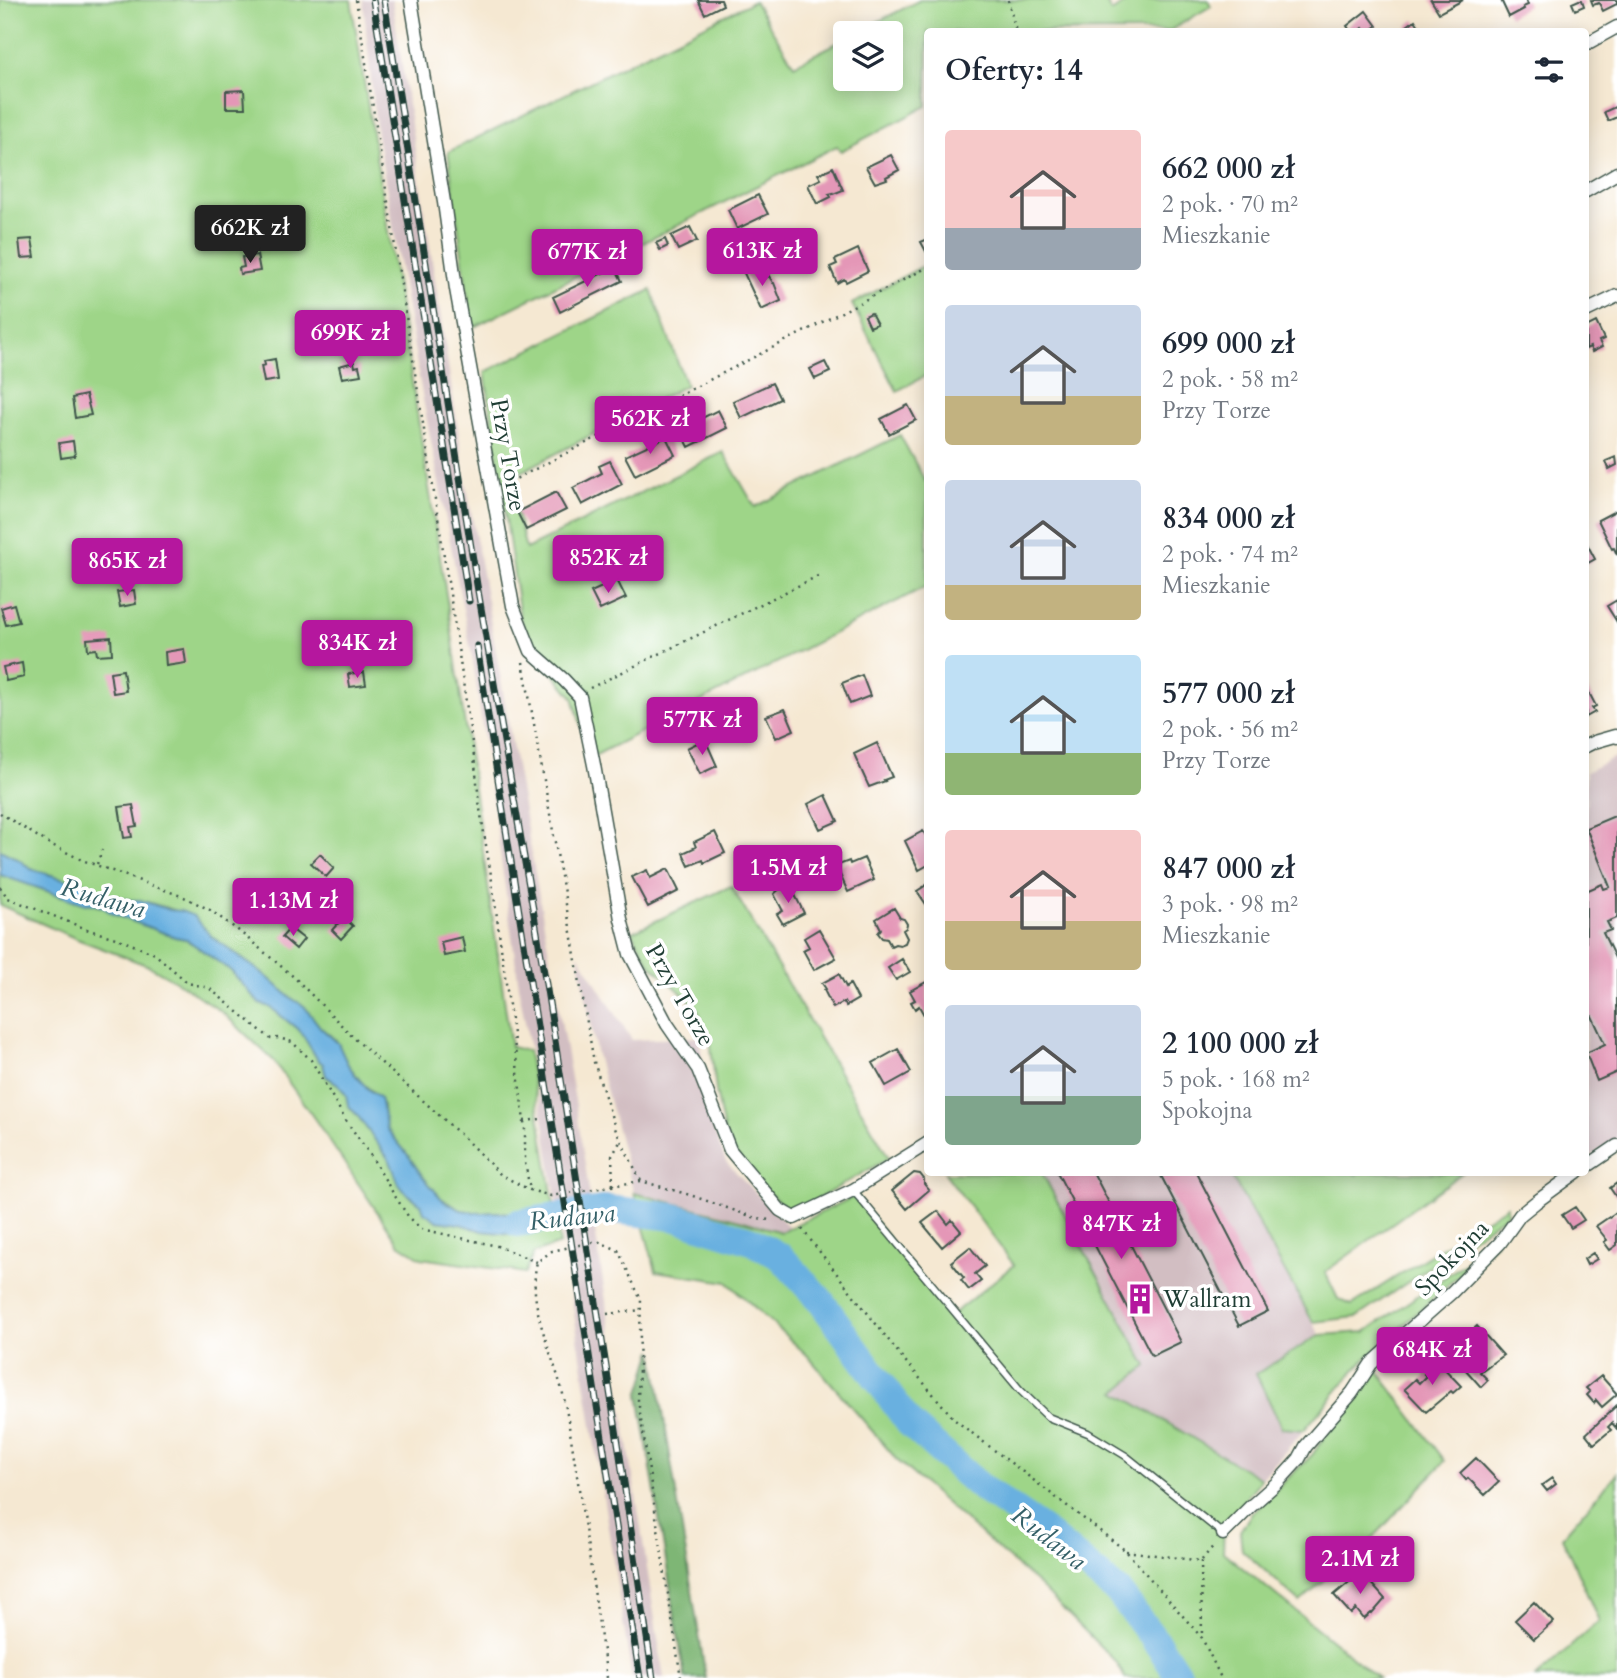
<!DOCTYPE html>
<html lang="pl">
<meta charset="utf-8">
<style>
:root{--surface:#fff;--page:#f2f2f3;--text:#1f2937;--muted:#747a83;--accent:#b5179e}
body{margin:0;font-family:Cardo,serif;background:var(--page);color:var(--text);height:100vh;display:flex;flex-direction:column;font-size:26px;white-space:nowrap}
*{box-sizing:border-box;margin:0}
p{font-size:23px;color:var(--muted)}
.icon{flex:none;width:38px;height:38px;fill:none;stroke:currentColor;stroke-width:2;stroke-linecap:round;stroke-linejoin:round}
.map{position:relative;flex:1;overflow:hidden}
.side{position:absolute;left:924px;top:28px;width:665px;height:1148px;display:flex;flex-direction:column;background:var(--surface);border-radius:7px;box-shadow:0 4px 18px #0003}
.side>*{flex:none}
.fabs{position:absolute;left:833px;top:21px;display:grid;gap:14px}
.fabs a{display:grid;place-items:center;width:70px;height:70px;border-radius:7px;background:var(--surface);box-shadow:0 4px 18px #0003;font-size:35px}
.price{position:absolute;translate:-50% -60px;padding:0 16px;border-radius:7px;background:var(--accent);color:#fff;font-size:23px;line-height:46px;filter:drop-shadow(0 2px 4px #0008)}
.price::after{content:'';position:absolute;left:50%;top:42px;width:21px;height:16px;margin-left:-10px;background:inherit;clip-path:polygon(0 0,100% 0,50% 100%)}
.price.on{background:#222;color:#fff}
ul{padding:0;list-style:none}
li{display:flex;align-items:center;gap:21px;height:175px;padding:0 21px}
li span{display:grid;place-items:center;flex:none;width:196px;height:140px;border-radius:7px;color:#555}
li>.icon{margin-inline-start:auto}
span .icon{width:84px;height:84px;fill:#fffc;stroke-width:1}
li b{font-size:30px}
h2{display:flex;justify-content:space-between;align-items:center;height:84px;padding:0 21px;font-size:30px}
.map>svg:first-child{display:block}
.industrial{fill:#d2bec2}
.green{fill:#9ed588;stroke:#5e895e;stroke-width:2}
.forest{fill:#7eb674;stroke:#4e7a54;stroke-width:2}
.water{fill:#69b0e0;stroke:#44768a;stroke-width:2}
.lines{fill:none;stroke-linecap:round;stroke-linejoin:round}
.river{stroke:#69b0e0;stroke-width:28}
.building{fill:#e497b7}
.lane-casing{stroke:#3f574c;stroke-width:9}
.street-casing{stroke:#3f574c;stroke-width:15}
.path{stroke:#3f574c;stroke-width:2.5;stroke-dasharray:2 5;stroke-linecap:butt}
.lane{stroke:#fff;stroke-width:6}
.street{stroke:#fff;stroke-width:12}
.rail-casing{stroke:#1f3d34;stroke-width:7}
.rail{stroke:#fff;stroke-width:4.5;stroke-dasharray:13;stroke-linecap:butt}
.labels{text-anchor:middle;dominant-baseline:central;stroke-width:7;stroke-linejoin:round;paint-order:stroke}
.street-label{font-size:24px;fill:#1f3d34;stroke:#fff}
.poi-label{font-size:24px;fill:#1f3d34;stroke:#fff;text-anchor:start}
.water-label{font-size:26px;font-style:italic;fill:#356068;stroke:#fff}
</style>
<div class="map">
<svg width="1617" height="1678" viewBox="0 0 1617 1678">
<rect width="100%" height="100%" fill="#fff"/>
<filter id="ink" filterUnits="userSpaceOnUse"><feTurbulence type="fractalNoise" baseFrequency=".0143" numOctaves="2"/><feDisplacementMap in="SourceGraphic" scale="14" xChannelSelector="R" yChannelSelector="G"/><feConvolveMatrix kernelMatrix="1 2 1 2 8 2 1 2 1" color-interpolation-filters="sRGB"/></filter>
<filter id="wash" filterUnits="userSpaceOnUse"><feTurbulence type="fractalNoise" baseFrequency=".00686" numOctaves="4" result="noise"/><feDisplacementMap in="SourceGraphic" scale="28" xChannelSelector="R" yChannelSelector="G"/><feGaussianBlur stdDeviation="1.57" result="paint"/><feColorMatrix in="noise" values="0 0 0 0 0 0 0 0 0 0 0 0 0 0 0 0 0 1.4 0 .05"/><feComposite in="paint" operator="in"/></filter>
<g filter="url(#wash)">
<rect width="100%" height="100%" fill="#f5e8d2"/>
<path class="industrial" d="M363,0h29l74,482 110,624 88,572h-32l-87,-548 -24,-130 -48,-339 -51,-267 -46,-266z
M1617,756v383l-31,20v-387z
M578,954l54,86 67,-3 12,87 15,38 64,66 -9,4 -41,-12 -106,-27 -38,-142z
M1042,1173h188l90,162 -64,39 26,53 22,3 -43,49 -146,-88 32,-25z"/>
<path class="green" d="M0,0h351l97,607 63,440 17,4 27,160 -32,3 -27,-2 -14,1 -21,-3 -20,-12 -18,-21 -15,-22 -21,-26 -3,-8 -1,-16 -11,-14 -10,-8 -15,-20 -11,-23 -15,-12 -17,-22 -13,-8 -25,-22 -54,-39 -5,-6 -33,-21 -34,-10h-11l-25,-7 -11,-7 -11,-4 -11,-1 -40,-12 -13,-10 -18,-9z
M920,0h185l6,12 19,-12h78l3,6 -42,25 -241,1 -1,74 -86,45 -4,-5 -365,182 -24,-176 306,-151 40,64 51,-26v40h46v-46h-35z
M927,264v111l-30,16 -45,-87z
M651,290l35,95 -178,94 18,70 197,-97 32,55 145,-72 25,46 2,-1v106l-337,172 -17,-61 -41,-49 -12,-31 -35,-245z
M0,874l58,21 47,13 8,6 62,23 11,2 45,32 28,32 11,4 31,25 17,28 5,4 3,13 12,7 9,12 1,9 9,10 33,46 9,23 10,12 12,8 16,17 23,3 22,7 30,3 30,-5 16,3 2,12 -26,9 -9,20 -104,-15 -22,-14 -83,-123 -44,-62 -50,-47 -43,-29 -30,-17 -72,-27 -77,-34z
M731,886l158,272 -96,55 -44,-36 -24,-41 -9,-45 -6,-53 -14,-32 -46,-42 -18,-32z
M945,1173h97l105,193 -31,26 145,87 -37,47 -1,26 155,126h-253l-8,-15 -76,-76 -143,-126 -91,-106 -80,-73 -71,-11 -22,-78 106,27 41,12 74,-36 95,120 64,-51z
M1354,1173l2,2 3,-3 103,1 -137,99 13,27 14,6 155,-99v8l-150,103 -44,5 -83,-149z
M1497,1241l-137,123 -56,66 -22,-2 -26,-54 64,-39 45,-3z
M1374,1366l71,95 -72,77 -73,64 -58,-52 -2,-19 12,-18 60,-58z
M1617,1473v205h-82l64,-57 -37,-84z"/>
<path class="forest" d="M653,1350l53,328h-21l-46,-283z"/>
<path class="water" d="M0,850l18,9 13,10 40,12 11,1 11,4 11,7 25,7h11l30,10 11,1 13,5 18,21 54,39 25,22 13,8 17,22 17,15 9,20 10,14 11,12 12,9 7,31 21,26 15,22 18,21 6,5 14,7 21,3 14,-1 27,2 32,-3 3,21 -16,-3 -30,5 -30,-3 -22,-7 -23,-3 -13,-9 -3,-8 -17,-13 -5,-7 -9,-23 -33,-46 -9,-10 -2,-10 -8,-11 -12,-8 -3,-12 -5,-4 -17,-28 -31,-25 -11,-4 -28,-32 -45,-32 -11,-2 -62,-23c-8,-6 -19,-12 -28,-10l-82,-28 -3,-2z"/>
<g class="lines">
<path class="river" d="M517,1223l90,-14 67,8 78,24 29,16 39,43 89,123 70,63 61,42 79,65 41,54 20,31"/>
</g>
<g id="blocks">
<path class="building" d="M698,0h23l2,5 -18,9z
M1431,0h32l-24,13z
M1501,0h25l2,5 -5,2 1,2 -15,8z
M1579,0h3l2,6 -9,4 -3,-7z
M1591,0h26v4l-14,7 -4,-8 -6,2z
M1366,11l11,15 -8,6h-3l-3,-4 -4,4h-8l-4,-6z
M1415,20l8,12h-19l5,-4 -2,-2z
M244,90l1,18h-19v-17z
M1617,106v11l-9,4 -4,-9z
M891,155l8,15 -13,7 1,2 -12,4 -9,-16z
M833,167l10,23 -10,4v-1l-4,1 2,3 -14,7 -9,-19 13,-6 -3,-5z
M758,195l10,19 -31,15 -9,-19z
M690,227l7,14 -19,9 -7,-14z
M32,239l3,18 -14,1 -2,-18z
M665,239l3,7 -8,4 -4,-7z
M928,239v16l-7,-13z
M858,249l10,22 -22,11 -2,-3 -7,4 -7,-16 7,-3 -2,-4z
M257,255l3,16 -20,3 -1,-6 5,-1 -2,-10z
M758,264l6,14 5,-2 4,7h1l7,18 -20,9 -18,-39z
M615,267l7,14 -62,31 -7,-15z
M871,313l6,11 -7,3 -5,-11z
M1596,322l8,17 -5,2 3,6 -10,5 -2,-5 -4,2v-22z
M275,359l3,21 -14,2 -3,-16 4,-1 -1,-4z
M354,362l1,5 4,-1 2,9 -19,3 -3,-12z
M825,362l5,10 -15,7 -5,-10z
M772,383l8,16 -39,19 -8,-17z
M86,395l5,20 -16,3 -3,-20z
M908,405l8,15 -27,14 -8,-15z
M718,410l9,18 -38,19 -9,-18z
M666,437l9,18 -40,20 -10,-19z
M73,441l2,15 -14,2 -2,-15z
M1616,457l1,8 -8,4 -3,-8z
M610,461l12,23 -40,21 -9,-17 29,-15 -3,-7z
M556,492l10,18 -40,20 -9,-18z
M1617,510v45l-3,-7 -2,1 -14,-29z
M1586,542l9,17 -9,5z
M617,580l9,18 -26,12 -9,-18z
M134,590l2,14 -16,3 -3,-15z
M1617,600v22l-10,-16z
M14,604l5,18 -13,3 -5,-17z
M111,637l1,17 -15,1 -1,-6 -8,1 -1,-11z
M184,649l2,14 -20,3 -1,-14z
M22,663l2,14 -18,4 -3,-14z
M123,670l3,21 -13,2 -3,-21z
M364,672l2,13 -16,2 -2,-13z
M862,675l8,21 -20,8 -8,-21z
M1586,687l10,19 -4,2 3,4 -9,5z
M785,709l9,21 -18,8 -10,-22z
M705,739l12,27 -17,8 -13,-26z
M877,743l15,34 -8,3 1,1 -16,6 -15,-33z
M826,795l12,26 -18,8 -12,-25z
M133,805l4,21 -7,1 2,10 -8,1 -5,-31z
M1617,815v103l-10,4 4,8 -8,3 14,29v110l-20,9 -11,-28 19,-9 -13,-28 -6,3v-128l16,-7 2,5 6,-2 -24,-59z
M923,831l5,8v26l-9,5 -14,-29z
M715,832l10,21 -21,10 -1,-3 -14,6 -6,-13 13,-6 -2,-5z
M320,854l14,14 -8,9 -15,-14z
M864,858l10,22 -26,12 -12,-26 13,-5 1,3z
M668,869l11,22 -31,16 -16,-30 15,-7 3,8z
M928,884v23l-11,-16z
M790,885l14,28 -21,11 -6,-10 6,-3 -9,-17 8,-7 3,1z
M894,908l6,10 4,1 3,5 -1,4 -3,2 4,8 -2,5 -5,2 -5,-1 -4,2 -4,-7 -5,-1 -4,-5 3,-4 -5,-10z
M344,917l9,9 -12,13 -9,-9z
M290,928l14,11 -8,10 -14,-12z
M819,929l17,29 -22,12 -11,-20 6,-3 -5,-9z
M462,937l3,15 -21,4 -3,-14z
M902,959l8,13 -14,8 -8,-12z
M839,974l7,13 4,-3 8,15 -12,7 -2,-4 -11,6 -9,-18 2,-1 -4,-6z
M928,981v32l-4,2 -5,-9 -4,3 -4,-7 4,-2 -5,-9z
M898,1049l13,23 -25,14 -13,-23z
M1057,1172h36l88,170 -29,14z
M1159,1172h37l72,139 -29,15z
M914,1173l6,1 4,5v5l5,6 -22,19 -15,-18z
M1617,1183v15l-7,-10z
M1575,1207l9,13 -13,8 -9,-13z
M938,1211l10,13 4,-4 9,11 -19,16 -20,-24z
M1615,1213l2,2v30l-7,5 -6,-8 3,-2 -11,-14z
M970,1247l15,19 -10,8 6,7 -12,9 -8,-10 3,-2 -13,-16z
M1593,1253l4,6 -10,6 -3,-6z
M1477,1326l26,29 -23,17 8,8 -7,7 -23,-26 7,-6 -9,-10 14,-9 -2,-2z
M1438,1362l23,24 -8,7 -2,-2 -25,21 -22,-23 11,-10 4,4 7,-7 -2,-2z
M1601,1376l16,18 -15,13 -6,-7 -2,3 -7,-8 3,-3 -4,-4z
M1617,1405v24l-5,-6 -4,4 3,3 -17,14 -8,-10z
M1476,1458l23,24 -14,13 -17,-17 -2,2 -6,-7z
M1552,1478l4,6 -9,7 -5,-6z
M1361,1572l24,27 -13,15 -1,-1 -7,6 -8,-10 -5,5 -17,-19z
M1534,1602l19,20 -19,17 -19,-19z"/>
</g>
</g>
<g filter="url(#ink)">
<use href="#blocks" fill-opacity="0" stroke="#3f574c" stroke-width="2"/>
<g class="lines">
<g class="lane-casing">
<path id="lane" d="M853,1190l136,163 31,37 28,27 40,16 38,23 97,78"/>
</g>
<g class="street-casing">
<path id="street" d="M411,0l33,202 12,87 57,317 18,45 33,29 16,17 14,68 27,154 9,35 37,70 31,45 32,81 50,60 14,8 59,-28 75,-47
M1586,44l31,-17
M1586,191l31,-18
M1586,311l31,-15
M1586,746l8,-4 21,-6 2,1
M1586,1167l31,-21
M1223,1534l27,-27 28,-25 21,-23 7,-13 46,-53 19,-29 80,-71 49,-50 20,-28 16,-13 41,-30"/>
</g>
<path class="path" d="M356,0l94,594 24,162 6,53 12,72 24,175 9,74v33l5,27
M1008,0l8,32
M504,485l307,-157 117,-61
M523,662l71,400 22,69 25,50
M590,688l230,-113
M0,813l48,30 34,17 102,37 26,13 29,21 56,47 58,59 109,99 39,39 29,15 21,6 90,-15 49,14 63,22 16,3
M97,864l5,-14
M0,887l8,11 81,32 30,9 36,15 33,29 21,5 62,51 8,-1 13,4 19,18 34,59 26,37 22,37 15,23 13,13 76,17 40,16
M524,1121l17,-2
M613,1185l-1,-29 8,-14
M802,1229l99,127 54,64 171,131 76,87 19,40
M607,1314l34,-4
M1126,1551l75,10 14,-17
M1201,1561l1,77
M607,1678c-14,-92 -26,-184 -42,-275 -9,-46 -39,-94 -28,-141l15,-11 45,-10 21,9 23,50 -3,100 43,278"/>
<use href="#lane" class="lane"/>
<use href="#street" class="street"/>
<g class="rail-casing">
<path id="rail" d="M373,0l96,601
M384,0l93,585 70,405 72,459 34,229
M477,646l163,1032"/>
</g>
<use href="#rail" class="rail"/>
</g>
</g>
<defs>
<g id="building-bare" transform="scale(2.415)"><path d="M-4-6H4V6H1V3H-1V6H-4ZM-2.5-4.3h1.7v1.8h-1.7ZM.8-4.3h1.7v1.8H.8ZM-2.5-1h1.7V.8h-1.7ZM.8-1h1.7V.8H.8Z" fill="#b5179e" stroke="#fff" stroke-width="2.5" paint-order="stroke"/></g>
</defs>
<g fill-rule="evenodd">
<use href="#building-bare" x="1140" y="1299"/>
</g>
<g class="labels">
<g class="street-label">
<text transform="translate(508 455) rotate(80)">Przy Torze</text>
<text transform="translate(680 995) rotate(60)">Przy Torze</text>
<text transform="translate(1452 1258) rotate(-46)">Spokojna</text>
</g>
<g class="poi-label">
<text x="1163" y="1299">Wallram</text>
</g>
<g class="water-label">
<text transform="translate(103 898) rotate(16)">Rudawa</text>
<text transform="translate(572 1217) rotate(-6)">Rudawa</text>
<text transform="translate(1049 1538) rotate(38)">Rudawa</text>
</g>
</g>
</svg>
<div class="fabs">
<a><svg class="icon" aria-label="layers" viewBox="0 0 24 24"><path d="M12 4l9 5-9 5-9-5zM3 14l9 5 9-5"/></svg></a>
</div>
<b class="price on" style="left:250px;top:265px">662K zł</b>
<b class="price" style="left:762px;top:288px">613K zł</b>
<b class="price" style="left:587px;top:289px">677K zł</b>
<b class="price" style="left:350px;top:370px">699K zł</b>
<b class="price" style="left:650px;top:456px">562K zł</b>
<b class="price" style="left:608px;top:595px">852K zł</b>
<b class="price" style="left:127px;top:598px">865K zł</b>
<b class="price" style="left:357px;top:680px">834K zł</b>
<b class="price" style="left:702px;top:757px">577K zł</b>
<b class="price" style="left:788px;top:905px">1.5M zł</b>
<b class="price" style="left:293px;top:938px">1.13M zł</b>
<b class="price" style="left:1121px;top:1261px">847K zł</b>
<b class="price" style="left:1432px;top:1387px">684K zł</b>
<b class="price" style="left:1360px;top:1596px">2.1M zł</b>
<section class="side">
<h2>Oferty: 14<svg class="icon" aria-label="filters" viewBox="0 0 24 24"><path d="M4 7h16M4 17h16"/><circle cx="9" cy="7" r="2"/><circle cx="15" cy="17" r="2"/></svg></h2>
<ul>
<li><span style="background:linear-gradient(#f6c9c9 70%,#9aa5b1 0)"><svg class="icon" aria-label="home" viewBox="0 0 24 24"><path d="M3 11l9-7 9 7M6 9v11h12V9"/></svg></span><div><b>662 000 zł</b><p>2 pok. · 70 m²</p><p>Mieszkanie</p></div></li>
<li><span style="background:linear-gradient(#c9d6e8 65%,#c2b280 0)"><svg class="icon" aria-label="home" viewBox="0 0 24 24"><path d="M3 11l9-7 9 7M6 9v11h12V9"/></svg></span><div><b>699 000 zł</b><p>2 pok. · 58 m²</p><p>Przy Torze</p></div></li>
<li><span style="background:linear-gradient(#c9d6e8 75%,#c2b280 0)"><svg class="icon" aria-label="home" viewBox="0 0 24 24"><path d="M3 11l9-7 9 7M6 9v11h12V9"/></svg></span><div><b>834 000 zł</b><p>2 pok. · 74 m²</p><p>Mieszkanie</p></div></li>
<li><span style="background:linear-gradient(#bfe0f5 70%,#8fb573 0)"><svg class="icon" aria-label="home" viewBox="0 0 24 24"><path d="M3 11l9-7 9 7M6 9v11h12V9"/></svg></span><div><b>577 000 zł</b><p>2 pok. · 56 m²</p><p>Przy Torze</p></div></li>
<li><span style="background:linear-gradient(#f6c9c9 65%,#c2b280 0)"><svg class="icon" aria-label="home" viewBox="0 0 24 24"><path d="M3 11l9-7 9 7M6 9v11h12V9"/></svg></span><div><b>847 000 zł</b><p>3 pok. · 98 m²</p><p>Mieszkanie</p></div></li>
<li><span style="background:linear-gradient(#c9d6e8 65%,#7fa58c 0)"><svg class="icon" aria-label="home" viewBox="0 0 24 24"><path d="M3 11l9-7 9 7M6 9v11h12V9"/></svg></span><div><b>2 100 000 zł</b><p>5 pok. · 168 m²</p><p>Spokojna</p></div></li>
</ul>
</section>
</div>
